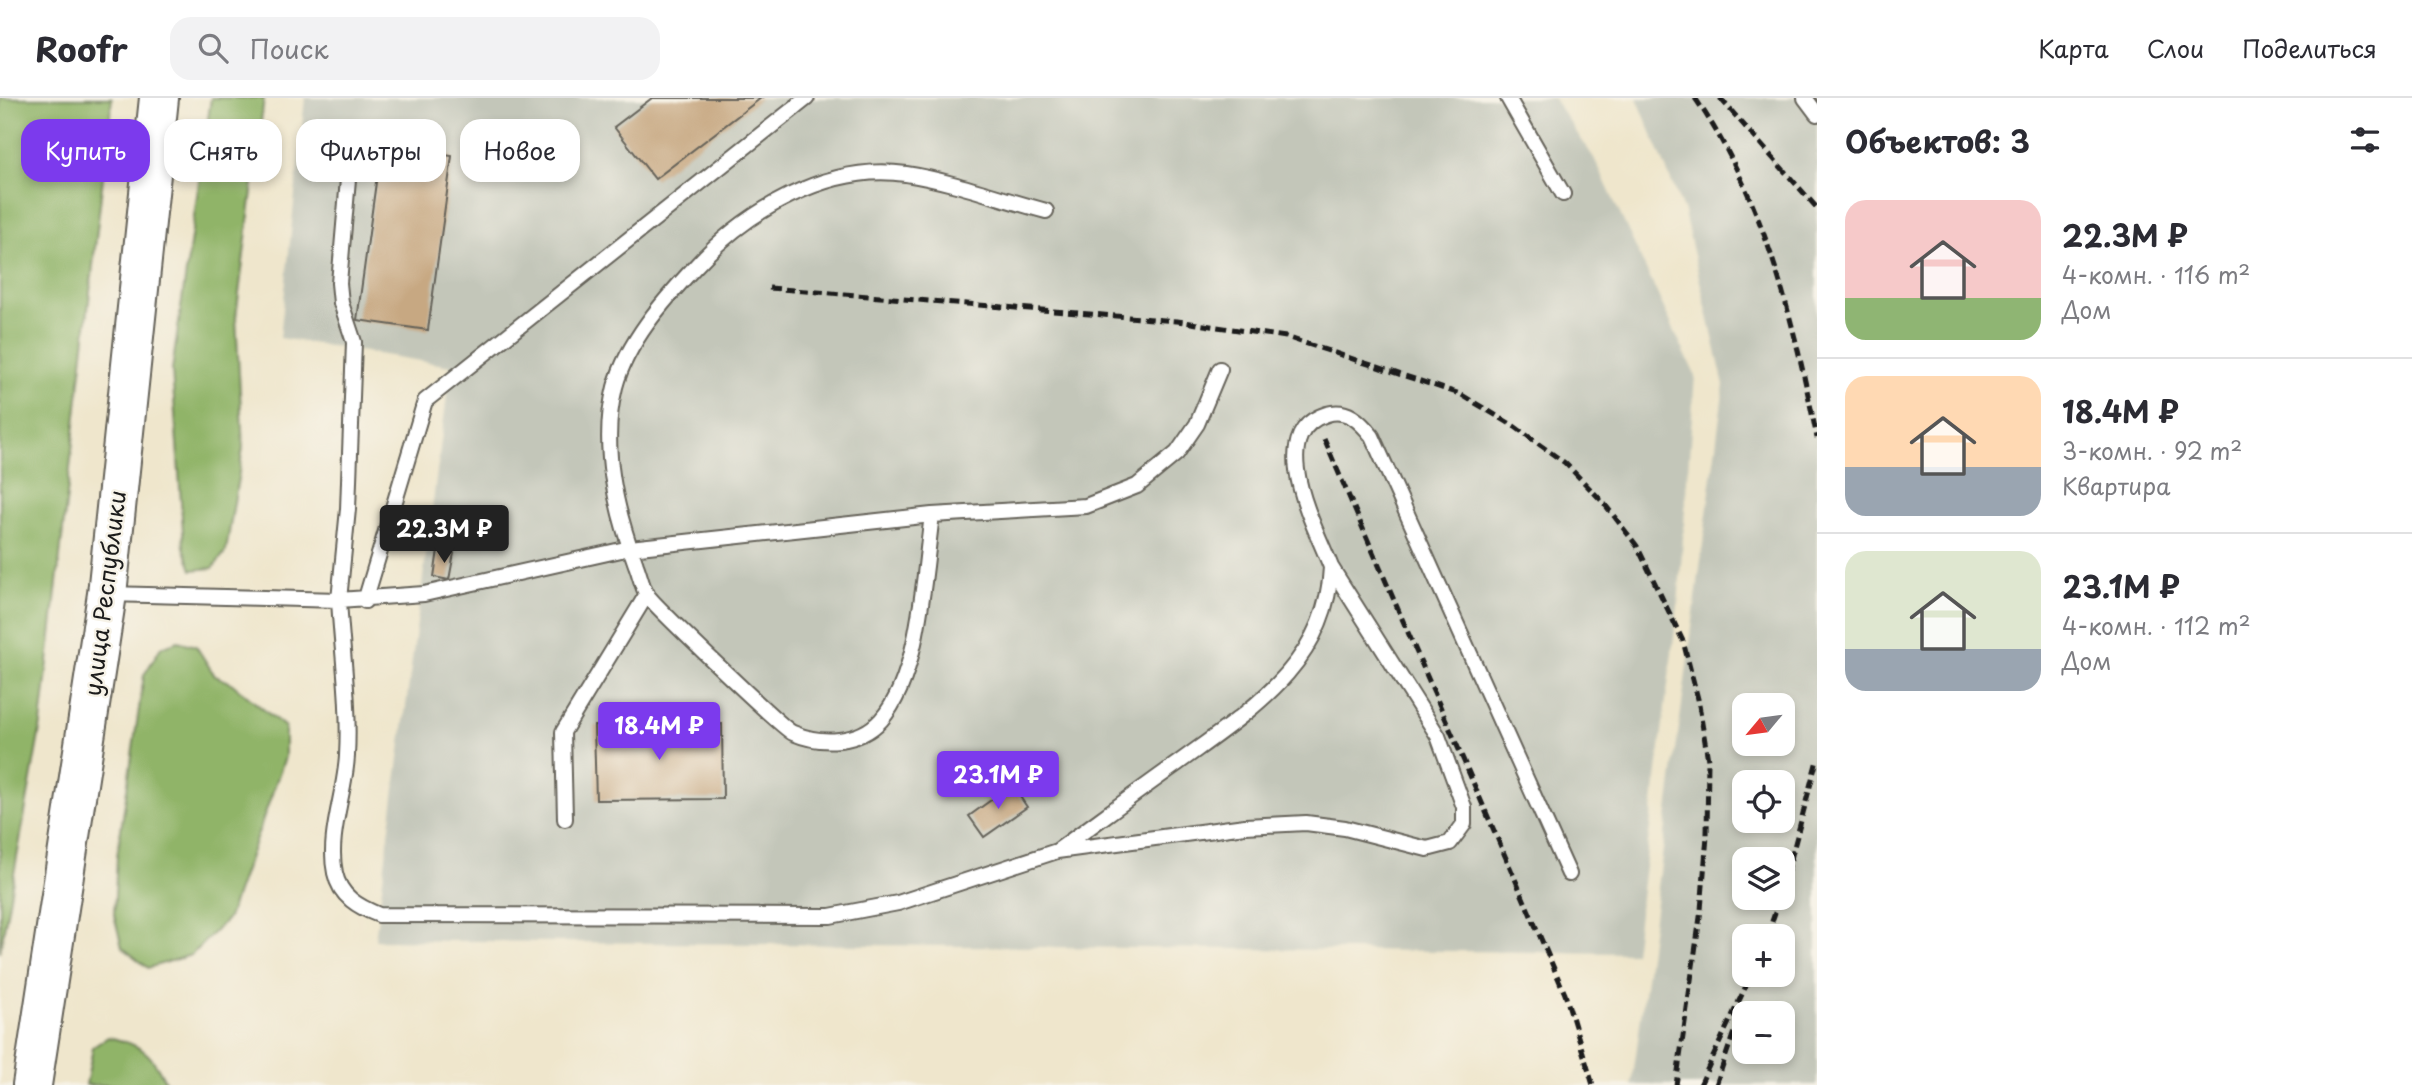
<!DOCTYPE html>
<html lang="ru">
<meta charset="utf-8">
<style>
:root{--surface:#fff;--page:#f2f2f3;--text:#2b2b33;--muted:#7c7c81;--line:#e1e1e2;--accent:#7c3aed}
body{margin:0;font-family:"Playpen Sans",sans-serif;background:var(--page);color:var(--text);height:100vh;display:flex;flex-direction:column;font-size:26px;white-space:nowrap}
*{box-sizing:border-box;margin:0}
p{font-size:23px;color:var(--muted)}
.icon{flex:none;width:38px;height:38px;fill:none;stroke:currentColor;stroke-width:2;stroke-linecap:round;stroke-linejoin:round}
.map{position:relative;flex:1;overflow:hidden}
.details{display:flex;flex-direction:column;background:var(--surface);width:595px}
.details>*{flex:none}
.guide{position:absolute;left:21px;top:21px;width:665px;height:63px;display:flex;gap:14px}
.needle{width:46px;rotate:241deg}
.controls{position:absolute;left:1732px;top:595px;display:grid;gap:14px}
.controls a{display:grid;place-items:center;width:63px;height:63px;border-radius:14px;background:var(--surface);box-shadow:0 4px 10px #0003;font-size:35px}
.price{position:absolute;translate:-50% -60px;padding:0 16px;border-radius:7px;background:var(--accent);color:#fff;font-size:23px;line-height:46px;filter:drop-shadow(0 2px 4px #0008)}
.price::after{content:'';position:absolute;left:50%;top:42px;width:21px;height:16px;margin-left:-10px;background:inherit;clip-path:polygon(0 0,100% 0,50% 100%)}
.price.active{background:#222;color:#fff}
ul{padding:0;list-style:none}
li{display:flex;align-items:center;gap:21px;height:175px;padding:0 28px}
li+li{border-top:2px solid var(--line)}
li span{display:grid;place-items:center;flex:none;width:196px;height:140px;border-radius:21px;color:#555}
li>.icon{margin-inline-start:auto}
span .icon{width:84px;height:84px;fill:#fffc;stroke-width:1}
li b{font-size:30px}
h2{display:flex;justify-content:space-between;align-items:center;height:84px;padding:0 28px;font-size:30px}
.pill{padding:0 24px;border-radius:21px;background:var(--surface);box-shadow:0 4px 10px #0003;font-size:24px;line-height:63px}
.pill.active{background:var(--accent);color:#fff}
header{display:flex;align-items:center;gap:42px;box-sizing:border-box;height:98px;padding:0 35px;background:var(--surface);border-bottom:2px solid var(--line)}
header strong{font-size:33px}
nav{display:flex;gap:38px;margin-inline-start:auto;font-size:24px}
.search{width:490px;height:63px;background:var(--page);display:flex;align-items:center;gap:18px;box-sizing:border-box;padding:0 24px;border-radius:21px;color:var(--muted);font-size:26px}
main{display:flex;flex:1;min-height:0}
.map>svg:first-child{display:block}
.industrial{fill:#c3c6b9;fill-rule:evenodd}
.forest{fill:#90b468;stroke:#566842;stroke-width:2}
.building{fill:#c7a882}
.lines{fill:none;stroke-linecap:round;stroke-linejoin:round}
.lane-casing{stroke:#66635a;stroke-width:18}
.primary-casing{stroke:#66635a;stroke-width:42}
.lane{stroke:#fff;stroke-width:14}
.primary{stroke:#fff;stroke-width:38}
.rail{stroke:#1c1c1c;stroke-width:5;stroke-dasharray:10 5;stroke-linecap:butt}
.labels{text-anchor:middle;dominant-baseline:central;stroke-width:5;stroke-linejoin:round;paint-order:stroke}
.street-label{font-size:23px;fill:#1c1c1c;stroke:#f7f3e8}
</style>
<header>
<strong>Roofr</strong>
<div class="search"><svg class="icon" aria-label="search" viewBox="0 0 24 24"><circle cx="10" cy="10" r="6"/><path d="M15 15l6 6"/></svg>Поиск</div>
<nav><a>Карта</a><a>Слои</a><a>Поделиться</a></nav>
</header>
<main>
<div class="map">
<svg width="1817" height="987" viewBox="0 0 1817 987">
<rect width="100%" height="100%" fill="#f7f3e8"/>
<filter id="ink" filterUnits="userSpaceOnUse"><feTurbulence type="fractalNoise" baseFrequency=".0143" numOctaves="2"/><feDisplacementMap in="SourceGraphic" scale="14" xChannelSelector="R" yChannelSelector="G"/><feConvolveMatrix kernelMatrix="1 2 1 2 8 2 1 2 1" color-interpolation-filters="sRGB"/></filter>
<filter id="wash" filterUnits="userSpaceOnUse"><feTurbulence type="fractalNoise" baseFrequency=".00686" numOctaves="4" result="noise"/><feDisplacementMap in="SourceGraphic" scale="28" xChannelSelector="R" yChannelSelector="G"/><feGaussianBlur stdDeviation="1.57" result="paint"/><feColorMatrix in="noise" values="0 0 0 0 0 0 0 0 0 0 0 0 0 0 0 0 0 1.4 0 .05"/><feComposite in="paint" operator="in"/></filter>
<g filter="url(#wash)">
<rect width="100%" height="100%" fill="#efe6cc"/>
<path class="industrial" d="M305,0h1248l41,60 101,217 -17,230 -44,348 -1259,-13 76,-574 -171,-28z
M1637,0h180v987h-185l92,-700 -40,-173zM1745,607h38v39h-38zM1745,684h38v39h-38zM1745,761h38v39h-38zM1745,838h38v39h-38zM1745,915h38v39h-38z"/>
<path class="forest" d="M0,0h112l-71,626 -41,228z
M211,0h53l-28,219 7,131 -17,103 -13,17 -21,2 -8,-23 -12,-177z
M178,543l18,5 19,30 15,6 55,45v30l-57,161 -37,37 -43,13 -26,-21 -8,-32 3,-59 27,-181 17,-28z
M108,939c35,8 44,16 59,48h-81l7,-38z"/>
<g id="blocks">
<path class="building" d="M652,0h109l-106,81 -41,-52z
M381,48l71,10 -24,174 -71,-10z
M438,452l16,3 -5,27 -15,-3z
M722,626l1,75 -127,1 -2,-74z
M1012,687l15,22 -43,30 -15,-21z"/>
</g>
</g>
<g filter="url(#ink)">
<use href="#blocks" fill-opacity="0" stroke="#66635a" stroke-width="2"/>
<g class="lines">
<g class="lane-casing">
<path id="lane" d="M1508,0l55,96
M1805,0l12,16
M352,35l-13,150 2,20 13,39 -6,167 -9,91 85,-6 206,-46 302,-33 154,-9 51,-20 40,-33 20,-29 23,-55
M932,417c-8,58 -12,161 -51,205 -22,24 -60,25 -88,13 -10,-4 -136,-125 -146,-138 -5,-8 -7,-20 -11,-30 -20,-55 -36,-119 -21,-178 12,-45 49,-87 80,-120 50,-55 133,-105 211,-93 46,7 94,25 140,37
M1331,469c-15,-39 -68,-134 -4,-153 20,-6 33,7 45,22l197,438
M108,496l231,6c3,52 11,104 8,156 -2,38 -20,80 -12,117 5,24 24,34 44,42l451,1 68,-13 159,-52 188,-25 61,-3 39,5 82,21 23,-6 14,-19v-17l-26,-71 -107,-169c-4,97 -82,144 -153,196 -41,29 -81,59 -121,88
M365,503l60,-200 382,-303
M565,721l-2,-87 84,-138"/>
</g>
<g class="primary-casing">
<path id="primary" d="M32,987l75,-491 52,-496"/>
</g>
<use href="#lane" class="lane"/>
<use href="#primary" class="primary"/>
<path class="rail" d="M1695,0c70,101 98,221 122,340
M1720,0l97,110
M769,190l408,33 109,16 174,57 54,32 51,37 38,39 34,44 46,95 15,58 10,61 -1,76 -6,74 -25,175
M1324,341l241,555 28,91
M1783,791l34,-129
M1767,838l13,-38
M1700,987l51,-110
M1716,987l18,-53"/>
</g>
</g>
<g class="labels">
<g class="street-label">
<text transform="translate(104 495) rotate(-83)">улица Республики</text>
</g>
</g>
</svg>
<div class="controls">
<a><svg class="needle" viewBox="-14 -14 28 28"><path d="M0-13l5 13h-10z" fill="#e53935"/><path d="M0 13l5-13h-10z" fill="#7c7c81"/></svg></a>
<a><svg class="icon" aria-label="locate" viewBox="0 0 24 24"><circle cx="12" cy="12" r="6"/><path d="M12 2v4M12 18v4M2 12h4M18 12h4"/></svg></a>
<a><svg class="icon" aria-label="layers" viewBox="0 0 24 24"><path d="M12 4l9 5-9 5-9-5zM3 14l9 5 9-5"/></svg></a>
<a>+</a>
<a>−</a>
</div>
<b class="price active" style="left:444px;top:467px">22.3M ₽</b>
<b class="price" style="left:659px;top:664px">18.4M ₽</b>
<b class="price" style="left:998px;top:713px">23.1M ₽</b>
<div class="guide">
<a class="pill active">Купить</a>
<a class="pill">Снять</a>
<a class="pill">Фильтры</a>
<a class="pill">Новое</a>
</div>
</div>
<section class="details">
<h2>Объектов: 3<svg class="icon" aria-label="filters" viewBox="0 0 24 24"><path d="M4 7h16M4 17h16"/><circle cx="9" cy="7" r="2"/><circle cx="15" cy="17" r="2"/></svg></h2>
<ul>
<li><span style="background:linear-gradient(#f6c9c9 70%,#8fb573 0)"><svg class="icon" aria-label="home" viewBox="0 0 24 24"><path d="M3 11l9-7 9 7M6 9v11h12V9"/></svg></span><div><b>22.3M ₽</b><p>4-комн. · 116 m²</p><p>Дом</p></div></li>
<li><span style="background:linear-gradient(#ffd9b3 65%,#9aa5b1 0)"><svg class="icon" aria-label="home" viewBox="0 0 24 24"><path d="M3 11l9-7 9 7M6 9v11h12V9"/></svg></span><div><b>18.4M ₽</b><p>3-комн. · 92 m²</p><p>Квартира</p></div></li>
<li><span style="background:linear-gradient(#dfe7d0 70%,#9aa5b1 0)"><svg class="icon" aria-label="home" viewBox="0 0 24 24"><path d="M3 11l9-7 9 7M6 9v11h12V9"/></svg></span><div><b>23.1M ₽</b><p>4-комн. · 112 m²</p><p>Дом</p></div></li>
</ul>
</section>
</main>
